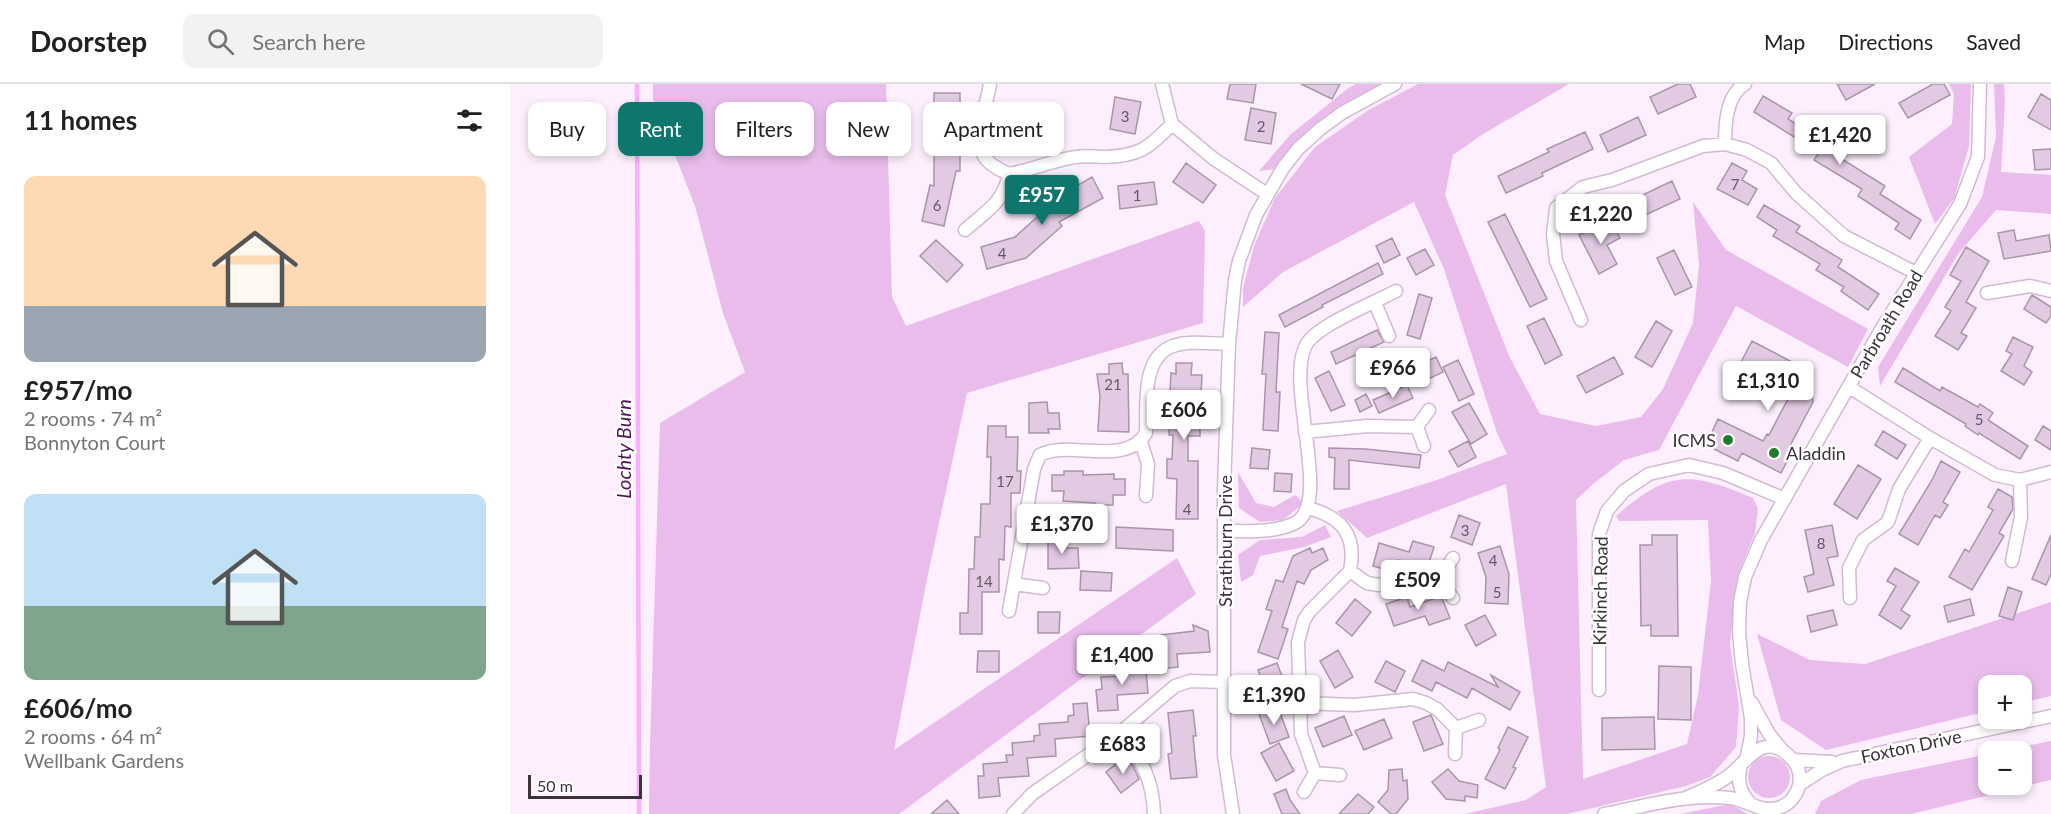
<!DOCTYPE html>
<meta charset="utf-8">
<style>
:root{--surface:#fff;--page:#f2f2f2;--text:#202124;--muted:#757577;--line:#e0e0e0;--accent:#0f766e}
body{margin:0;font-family:Lato,sans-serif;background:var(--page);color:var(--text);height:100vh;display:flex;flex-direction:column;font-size:22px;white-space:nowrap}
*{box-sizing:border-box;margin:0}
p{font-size:20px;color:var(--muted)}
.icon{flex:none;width:33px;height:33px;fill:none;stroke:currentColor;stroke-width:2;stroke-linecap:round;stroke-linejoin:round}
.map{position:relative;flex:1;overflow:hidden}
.sheet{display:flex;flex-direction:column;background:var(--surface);width:510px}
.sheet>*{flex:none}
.guide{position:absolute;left:18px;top:18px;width:570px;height:54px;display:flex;gap:12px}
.tools{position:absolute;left:1468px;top:591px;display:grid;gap:12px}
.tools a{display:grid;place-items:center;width:54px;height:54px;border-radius:12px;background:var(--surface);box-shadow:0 3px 9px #0003;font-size:30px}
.scale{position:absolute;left:18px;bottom:15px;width:114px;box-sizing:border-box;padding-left:6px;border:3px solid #3b323c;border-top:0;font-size:16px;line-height:21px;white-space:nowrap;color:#3b323c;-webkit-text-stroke:4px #fff;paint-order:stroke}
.price{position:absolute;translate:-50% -51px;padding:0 14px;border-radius:6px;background:#fff;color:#222;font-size:20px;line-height:39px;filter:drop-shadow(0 2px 3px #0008)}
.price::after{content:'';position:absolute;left:50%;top:36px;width:18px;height:14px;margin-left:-9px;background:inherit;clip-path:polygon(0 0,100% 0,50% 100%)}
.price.active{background:var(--accent);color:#fff}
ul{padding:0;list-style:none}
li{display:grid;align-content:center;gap:12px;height:318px;padding:0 24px}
li span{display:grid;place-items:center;height:186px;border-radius:12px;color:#555}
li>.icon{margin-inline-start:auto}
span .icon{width:108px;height:108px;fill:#fffc;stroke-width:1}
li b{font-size:26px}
h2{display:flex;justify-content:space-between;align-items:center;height:72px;padding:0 24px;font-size:26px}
.pill{padding:0 21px;border-radius:12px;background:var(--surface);box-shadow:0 3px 9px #0003;font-size:21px;line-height:54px}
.pill.active{background:var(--accent);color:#fff}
header{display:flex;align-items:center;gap:36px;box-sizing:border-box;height:84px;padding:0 30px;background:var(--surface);border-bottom:2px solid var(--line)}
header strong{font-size:28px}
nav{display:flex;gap:33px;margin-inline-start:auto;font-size:21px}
.search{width:420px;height:54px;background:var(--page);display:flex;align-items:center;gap:15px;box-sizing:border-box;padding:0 21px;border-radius:12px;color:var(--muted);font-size:22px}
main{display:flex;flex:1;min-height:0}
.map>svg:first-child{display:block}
.green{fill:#e9bceb}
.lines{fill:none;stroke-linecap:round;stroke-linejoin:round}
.stream{stroke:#f8b1fb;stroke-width:4.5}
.building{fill:#e1cae2;stroke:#aa94aa;stroke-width:1.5}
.minor-casing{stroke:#d1bad2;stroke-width:15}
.minor{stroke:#fff;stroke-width:12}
.poi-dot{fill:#207d2d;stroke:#fff;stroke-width:2}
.labels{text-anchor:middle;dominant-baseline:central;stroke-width:5;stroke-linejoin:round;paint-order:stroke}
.number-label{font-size:15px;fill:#645866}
.street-label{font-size:18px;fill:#3b323c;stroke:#fff}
.poi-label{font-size:18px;fill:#3b323c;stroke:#fff;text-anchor:end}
.water-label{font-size:20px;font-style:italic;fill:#521456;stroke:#fff}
</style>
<header>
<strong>Doorstep</strong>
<div class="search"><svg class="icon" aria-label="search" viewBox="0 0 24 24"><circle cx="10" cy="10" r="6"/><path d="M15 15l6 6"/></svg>Search here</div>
<nav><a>Map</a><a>Directions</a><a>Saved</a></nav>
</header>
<main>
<section class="sheet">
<h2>11 homes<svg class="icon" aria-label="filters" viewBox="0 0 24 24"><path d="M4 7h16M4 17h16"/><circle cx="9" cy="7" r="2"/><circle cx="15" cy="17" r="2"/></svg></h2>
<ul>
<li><span style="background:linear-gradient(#ffd9b3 70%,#9aa5b1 0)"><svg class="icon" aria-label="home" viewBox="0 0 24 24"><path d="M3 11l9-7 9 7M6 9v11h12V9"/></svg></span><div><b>£957/mo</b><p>2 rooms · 74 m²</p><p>Bonnyton Court</p></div></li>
<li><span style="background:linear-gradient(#bfe0f5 60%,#7fa58c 0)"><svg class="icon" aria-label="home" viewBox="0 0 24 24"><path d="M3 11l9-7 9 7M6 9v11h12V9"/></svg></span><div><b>£606/mo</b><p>2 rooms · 64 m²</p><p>Wellbank Gardens</p></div></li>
</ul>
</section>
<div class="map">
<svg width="1541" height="730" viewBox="0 0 1541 730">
<rect width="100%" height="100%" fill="#fdeffd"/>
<path class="green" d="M143,0h233l6,213 14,29 293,-105 6,10 -2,92 -236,70 -40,186 -33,171 283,-192 19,36 -297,220h-250l1,-70 10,-321 85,-51 -22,-59 -28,-107 -42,-107z
M846,0h39l-53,29 -59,55 -24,3 31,-36 57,-46z
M908,0h151l-86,50 -30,21 -8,40 65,163 30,56 56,12 45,-9 22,-28 30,-66 6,-58 -6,-63 33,48 142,79 -20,38 -112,-61 -77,144 -35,10 -31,24 -17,16 7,279 104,-35 11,-49 13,-114 -3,-61 -89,1 -3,-5c53,-46 73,-45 137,-18l5,11 -3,24 -17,41 -8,70 9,62 -3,41 -26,30 -24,9 -119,28h-102l61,-14 20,-13 -40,-303 -139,54 -30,-27 97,-30 73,-27 -10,-21 -53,-164 -30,-67 -131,70 -40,35v-19l11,-42 21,-48 40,-51 52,-36z
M1439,0h22l-2,62 -15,53 -19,25 -26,-67 43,-33 2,-30z
M1484,0h10l1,18 -4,70 50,3v39l-55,-4 -38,44 -78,132 -2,-19 104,-170 14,-60z
M728,388l18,31 18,4 21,-12 9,8 -21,17 -23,2 -21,-14z
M815,441l6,12 -27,10 -44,9 -7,19 -12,7 -3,-27 22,-15 42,-3z
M1541,518v94l-29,7v-17h-33v25l-163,39 -45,-30 -24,-86 53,26 55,4z
M1541,657v39l-140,34h-96l6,-13 40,-21 128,-26v30h33v-32l-23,-1z
M1238 693a21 21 0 1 1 42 0a21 21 0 1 1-42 0Z
M1220,720l18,10h-68z"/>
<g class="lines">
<path class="stream" d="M127,0l2,730"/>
</g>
<path class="building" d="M720,0h26l-3,19 -26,-4z
M791,0h39l-8,15z
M1168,0h12l6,13 -38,17 -8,-17z
M1327,0h38l-29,16z
M1423,0h11l6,11 -42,23 -9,-15z
M424,9h26v78h-4l-12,55 -22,-5 8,-36 4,1z
M1531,10l10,6v30l-23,-13z
M1253,12l29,17 -4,6 52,32 -3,5 48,30 -5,8 41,26 -11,19 -15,-10 4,-6 -41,-27 4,-7 -48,-29 4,-6 -20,-12 1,-2 -45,-28z
M605,13l26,5 -6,32 -25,-5z
M741,24l25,5 -5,31 -26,-4z
M512,26l27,25 -16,17 -26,-26z
M1128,33l8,18 -38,17 -8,-17z
M1075,48l8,17 -51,24 1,3 -37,17 -8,-17 51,-24 -2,-3z
M1541,65v20l-16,1 -2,-20z
M676,79l30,22 -13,18 -30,-21z
M1222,79l15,8 -5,9 15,9 -9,16 -31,-16z
M582,93l11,21 -44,24 3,4 -36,32 -39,11 -6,-22 34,-10 49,-44z
M1162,97l8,18 -37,17 -9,-17z
M644,98l3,22 -37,5 -2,-23z
M1254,121l36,21 -4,6 46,28 -4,7 41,27 -11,16 -27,-19 3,-4 -28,-17 4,-6 -47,-28 4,-6 -20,-13z
M995,130l42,85 -17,8 -42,-85z
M1100,135l10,19 -13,7 10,19 -18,10 -20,-39z
M1504,146l2,11 33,-6 2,16 -47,8 -6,-26z
M882,154l8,17 -16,8 -8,-17z
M426,156l27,25 -16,17 -27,-26z
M1456,163l23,14 -23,41 10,6 -15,25 6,3 -9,14 -23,-14 16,-25 -6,-4 16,-26 -11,-6z
M915,165l9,16 -18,10 -9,-17z
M1164,166l18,37 -17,8 -18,-37z
M868,179l5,11 -61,31 1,2 -38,20 -6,-12z
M909,210l13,4 -12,41 -13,-4z
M1522,211l19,12v9l-5,7 -22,-14z
M1034,234l18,37 -17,9 -18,-38z
M1146,237l16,10 -20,36 -17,-10z
M867,246l7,12 -48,22 -5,-12z
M755,248l14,1 -3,59h4l-2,39 -15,-1 3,-56h-4z
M1503,253l20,10 -9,19 8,6 -8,13 -23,-14 11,-17 -6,-3z
M1242,257l40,21 -4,6 21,11 4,23 -23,44 4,2 -13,25 -39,-20 -4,8 -32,-16 12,-26 45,22 4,-7 2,1 20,-38 -52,-27z
M926,273l7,15 -19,9 -5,-11v-5z
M1104,273l9,17 -37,19 -9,-17z
M948,276l16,34 -15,7 -16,-34z
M612,279l1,11h5l1,58 -31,-1 2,-35 -3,-22h12v-10z
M666,279h16l-1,12h11l-1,19 -11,-1v25h10v18h-12v25h10v58h-22l1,-40 -10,-1v-19h5l1,-24h-4v-19h5l1,-23h-5l1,-20 5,1z
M1393,284l37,23 2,-4 36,20 2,-3 13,9 -5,7 40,26 -8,13 -41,-26 -1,2 -13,-9 1,-2 -71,-42z
M819,287l16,34 -14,6 -16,-33z
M897,301l6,13 -34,15 -6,-13z
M856,310l6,12 -12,6 -5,-12z
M537,318l1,11h11l1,16h-12l1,4h-20v-30z
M959,319l18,31 -16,10 -19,-32z
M478,342h18v11h12l-1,34h4l-1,22h-9v34l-6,-1 -1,34 -5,-1v33h-17v42h-22v-21h8l1,-44h5l1,-32h5l1,-33h9l1,-47h-4z
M1533,342l8,5v19l-16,-10z
M1373,347l23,14 -9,14 -22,-14z
M958,357l8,16 -18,10 -9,-16z
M742,364l18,2 -2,19 -18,-1z
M819,364l37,1 55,6 -2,13 -70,-8v29h-15l1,-31 -6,-1z
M1431,377l19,11 -17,30 5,3 -8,13 -5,-3 -17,30 -19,-11 33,-54z
M1348,381l23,14 -24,40 -23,-15z
M554,387h19v4l31,-1v5h11v16h-12v10h-18v-2l-32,-2 1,-10h-12v-16h12z
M765,389l17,1 -1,18 -17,-1z
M1488,405l14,8 1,12 -14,24 5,3 -32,54 -23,-13 16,-28 4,3 24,-42 -5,-3z
M949,431l21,8 -8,22 -21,-8z
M1322,441l6,31 -11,2 7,27 -26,7 -4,-15 10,-3 -9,-44z
M606,443l57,3v21l-57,-3z
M1142,451h25l1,101h-27v-11l-10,1 -1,-81h12z
M1541,451v39l-5,11 -14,-6z
M556,453v11h12l1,20 -31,1v-31z
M903,457l21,6 -7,22 -29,-9 -4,12 -21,-6 6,-23 30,9z
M990,462l9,28 -1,30 -23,-1 1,-26 -8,-24z
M800,464l2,5 11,-5 5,12 -17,10 -7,14 -7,-3 -15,46 6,2 -10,30 -20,-7 14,-41 -6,-2 10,-29 7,2 10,-26z
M1385,484l24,14 -18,28 9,6 -9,13 -22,-14 17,-29 -9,-5z
M571,487l31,2 -1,18 -31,-1z
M1498,503l14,5 -9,28 -14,-4z
M931,512l9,22 -21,7 -4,-9 -31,10 -8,-22 21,-7 3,10z
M845,515l16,13 -19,24 -16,-13z
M1460,515l4,16 -26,7 -4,-16z
M1323,526l4,15 -26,7 -4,-16z
M528,528h22l-1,21h-21z
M975,531l11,20 -20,11 -11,-21z
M683,541l15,6 2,21 -33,2 1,13 -20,2 -2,-22h6l-1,-12 33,-4z
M828,566l15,27 -18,11 -15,-27z
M468,567h21v21h-22z
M635,575l3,34 -31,2 1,15 -20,1 -2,-21 6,-1 -1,-12 25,-1v-4h6l-1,-12z
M912,576l22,11 4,-9 50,25 -7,-12 29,17 -10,18 -38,-22 -5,10 -31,-16 -4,9 -20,-10z
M876,577l19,10 -10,21 -20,-10z
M767,579l11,29 -19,7 -11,-29z
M1149,582l32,1v53l-33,-1z
M577,619l3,33 -35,3 1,17 -29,2 2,18 -31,2 2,18 -21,2 -1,-22h6l-1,-12 24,-2 -1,-7h7l-1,-12 22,-2v-5l6,-1 -1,-11 29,-2v-6l6,-1 -1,-11z
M768,623l11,30 -19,7 -11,-30z
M683,626l3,26h-3l4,41 -26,2 -3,-25 4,-1 -4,-40z
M921,631l12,29 -19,7 -11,-29z
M834,632l8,19 -29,12 -8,-19z
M1144,633l1,32 -53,1v-32z
M874,635l8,19 -28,12 -9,-19z
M998,643l20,10 -15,30 3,1 -11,21 -20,-10 15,-29 -2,-2z
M769,659l15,28 -18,10 -15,-28z
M616,672l7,10 6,13 -18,14 -15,-21z
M892,685l1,12 4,-1 1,19 -12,15h-5l-13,-12 10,-12 1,-20z
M938,685l11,12 19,4 -1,13 -12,-2v5l-19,-2 -14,-17z
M776,705l4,11 10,14h-18l-8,-20z
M848,710l16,13 -6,7h-29z
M437,716l12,14h-28z"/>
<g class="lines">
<g class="minor-casing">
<path id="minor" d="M480,0c-3,20 -16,51 -7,70 4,10 17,16 26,20 23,-4 44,-14 67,-17 9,-2 19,0 28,0 35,-1 44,-8 68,-33
M652,0l10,40 42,35 53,35
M1215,60c0,-19 1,-49 20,-60
M455,146c21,-19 38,-26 44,-56
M1477,209l43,-7 21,5
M865,219l14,33
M1071,236l-25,-59 -3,-27 3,-26 27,-21 29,-7 91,-34 22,-2 22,6 24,13 25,30 48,43 72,37
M1339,303l81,51 65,37 25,5 31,-8
M795,348l63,-6 49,1
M631,358l7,22 -2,32
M914,362l-7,-19 12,-17
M798,424c34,9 49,27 42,63l-40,40 -6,9 -6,22 3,92 14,39
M715,447c22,0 47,2 68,-7 42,-17 -9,-139 13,-179 11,-20 68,-42 90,-54
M943,474l-14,22 14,18
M1502,477l9,-44 -1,-37
M840,487l17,12 11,2 61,-5
M504,500l29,4
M1340,514l-1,-30 14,-28 25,-18 11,-33 31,-51
M499,527l25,-142 6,-14c27,-16 86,13 106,-22 1,-28 -5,-76 27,-87 17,-6 38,-2 56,-2
M1089,606v-156l8,-23 17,-20 25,-17 40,-9 34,8 62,26
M791,619l54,2 58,-6 13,4 11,6 19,19
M1242,619l17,31 14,17
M611,648c20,28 32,46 33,82
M945,670l1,-26 23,-8
M1237,672l4,-20v-18l-9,-54 -3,-32 1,-30 5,-25 16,-37 121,-212 78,-124 18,-47 2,-73
M1284,676l38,2
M1231,681c-4,15 -2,25 8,37
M1289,701l23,-15 20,-9 209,-45
M794,708l11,-19 25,2
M503,730l19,-20 89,-62 54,-46 15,-5 35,1
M723,730l-9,-59v-266l5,-145 6,-64 4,-19 17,-46 27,-47 15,-19 22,-20 22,-16 53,-29
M1094,730c42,-8 84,-21 126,-16 17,2 31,15 48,10 11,-3 18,-12 21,-22 2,-11 -1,-22 -9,-29 -27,-28 -44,7 -63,20 -13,9 -27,15 -41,21"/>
</g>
<use href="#minor" class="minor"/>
</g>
<g class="poi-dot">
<circle cx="1218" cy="356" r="6"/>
<circle cx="1264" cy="369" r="6"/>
</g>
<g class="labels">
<g class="number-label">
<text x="615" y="32">3</text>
<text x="751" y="42">2</text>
<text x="1225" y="100">7</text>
<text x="627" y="111">1</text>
<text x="427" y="121">6</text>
<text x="492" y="169">4</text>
<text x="603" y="300">21</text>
<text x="1469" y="335">5</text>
<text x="495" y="397">17</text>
<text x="677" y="425">4</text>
<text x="955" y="446">3</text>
<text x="1311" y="459">8</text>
<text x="983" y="476">4</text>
<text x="474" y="497">14</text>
<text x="987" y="508">5</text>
</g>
<g class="street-label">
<text transform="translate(1376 240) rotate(-59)">Parbroath Road</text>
<text transform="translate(715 457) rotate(-90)">Strathburn Drive</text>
<text transform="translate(1090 507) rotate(-89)">Kirkinch Road</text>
<text transform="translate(1401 662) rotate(-12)">Foxton Drive</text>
</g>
<g class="poi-label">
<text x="1206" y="356">ICMS</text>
<text x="1276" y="369" text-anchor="start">Aladdin</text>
</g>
<g class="water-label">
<text transform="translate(113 365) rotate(-90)">Lochty Burn</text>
</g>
</g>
</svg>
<div class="tools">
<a>+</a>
<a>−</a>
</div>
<div class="scale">50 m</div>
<b class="price" style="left:1330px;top:82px">£1,420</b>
<b class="price active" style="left:532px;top:142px">£957</b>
<b class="price" style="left:1091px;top:161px">£1,220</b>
<b class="price" style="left:883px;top:315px">£966</b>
<b class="price" style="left:1258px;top:328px">£1,310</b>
<b class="price" style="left:674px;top:357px">£606</b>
<b class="price" style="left:552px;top:471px">£1,370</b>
<b class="price" style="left:908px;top:527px">£509</b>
<b class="price" style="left:612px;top:602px">£1,400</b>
<b class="price" style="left:764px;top:642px">£1,390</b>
<b class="price" style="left:613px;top:691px">£683</b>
<div class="guide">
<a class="pill">Buy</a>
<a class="pill active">Rent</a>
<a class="pill">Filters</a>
<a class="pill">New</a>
<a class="pill">Apartment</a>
</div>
</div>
</main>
